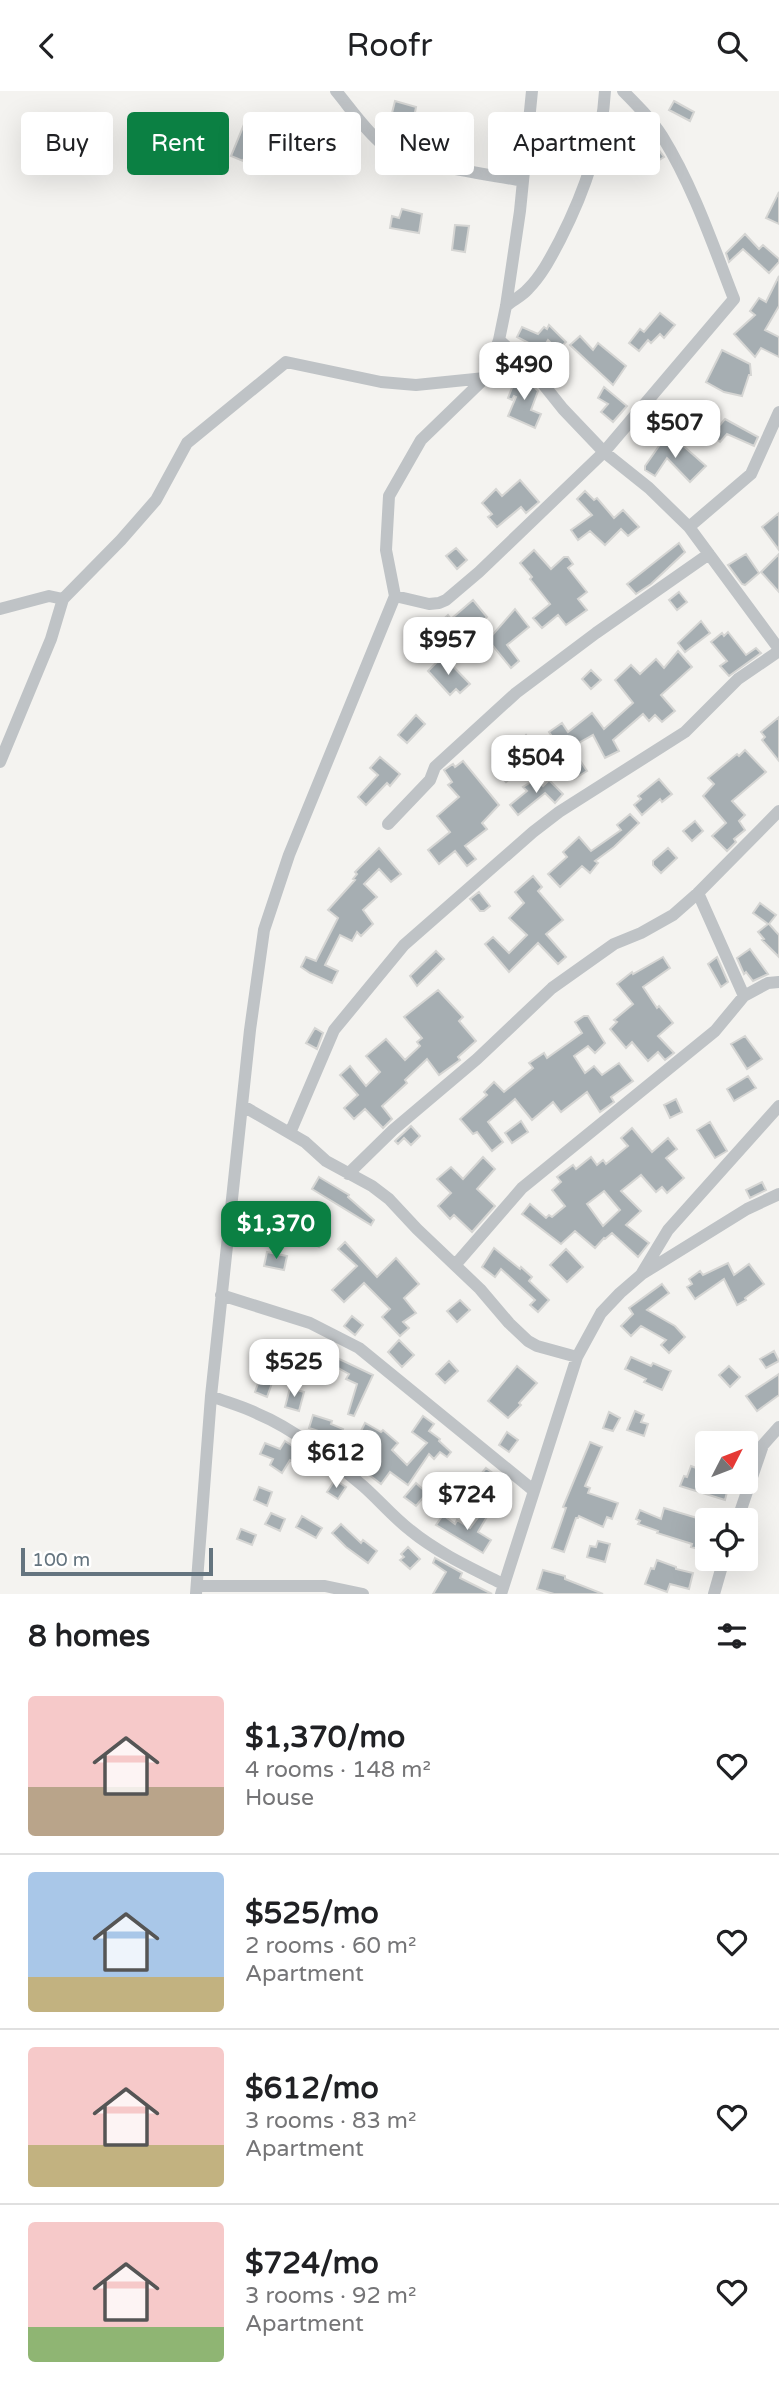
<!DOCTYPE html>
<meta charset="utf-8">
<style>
:root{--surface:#fff;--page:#f6f6f6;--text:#202124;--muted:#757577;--line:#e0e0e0;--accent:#0b8043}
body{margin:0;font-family:"Varela Round",sans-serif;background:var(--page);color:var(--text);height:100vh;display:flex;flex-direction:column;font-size:26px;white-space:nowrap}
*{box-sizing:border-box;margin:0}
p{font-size:23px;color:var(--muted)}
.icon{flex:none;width:38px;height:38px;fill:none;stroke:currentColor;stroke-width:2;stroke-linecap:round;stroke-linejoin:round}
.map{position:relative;height:1503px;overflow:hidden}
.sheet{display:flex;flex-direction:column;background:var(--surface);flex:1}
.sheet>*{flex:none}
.top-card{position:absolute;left:21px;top:21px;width:738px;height:63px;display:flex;gap:14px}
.needle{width:46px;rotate:48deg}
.tools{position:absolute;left:695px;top:1340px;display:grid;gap:14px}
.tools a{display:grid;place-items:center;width:63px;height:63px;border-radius:7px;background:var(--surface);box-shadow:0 7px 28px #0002;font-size:35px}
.scale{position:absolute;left:21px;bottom:18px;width:192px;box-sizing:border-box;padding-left:7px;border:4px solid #64747f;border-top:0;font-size:19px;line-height:24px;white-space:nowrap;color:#64747f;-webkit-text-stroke:5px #fff;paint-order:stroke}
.price{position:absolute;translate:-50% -60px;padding:0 16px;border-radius:14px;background:#fff;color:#222;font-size:23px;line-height:46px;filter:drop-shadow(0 2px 4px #0008)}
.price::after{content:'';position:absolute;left:50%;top:42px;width:21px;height:16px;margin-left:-10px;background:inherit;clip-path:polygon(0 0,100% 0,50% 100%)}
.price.on{background:var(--accent);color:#fff}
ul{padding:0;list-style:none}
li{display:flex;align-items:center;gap:21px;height:175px;padding:0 28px}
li+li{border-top:2px solid var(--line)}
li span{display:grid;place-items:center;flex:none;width:196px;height:140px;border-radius:7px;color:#555}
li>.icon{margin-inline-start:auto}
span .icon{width:84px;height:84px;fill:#fffc;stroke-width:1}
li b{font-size:30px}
h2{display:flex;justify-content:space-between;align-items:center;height:84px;padding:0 28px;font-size:30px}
.tag{padding:0 24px;border-radius:7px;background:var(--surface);box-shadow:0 7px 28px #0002;font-size:24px;line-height:63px}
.tag.on{background:var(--accent);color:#fff}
header{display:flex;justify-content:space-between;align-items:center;height:91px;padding:0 28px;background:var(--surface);font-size:32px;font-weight:600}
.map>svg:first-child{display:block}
.building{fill:#a6aeb2;stroke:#d5d5d3;stroke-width:2;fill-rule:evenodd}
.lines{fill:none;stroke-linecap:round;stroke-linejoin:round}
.minor{stroke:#bfc3c6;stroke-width:12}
</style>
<header><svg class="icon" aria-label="back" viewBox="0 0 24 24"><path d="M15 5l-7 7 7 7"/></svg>Roofr<svg class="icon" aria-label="search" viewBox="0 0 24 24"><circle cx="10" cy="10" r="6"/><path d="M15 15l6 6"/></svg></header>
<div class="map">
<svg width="779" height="1503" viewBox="0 0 779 1503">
<rect width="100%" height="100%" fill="#f4f3f0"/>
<path class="building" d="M395,10l21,6 -2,11 -12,-2 -3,12 -10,-3z
M674,10l20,11 -4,9 -21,-11z
M460,25l13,3 -5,22 -13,-3z
M245,31l12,4 -14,35 -12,-5z
M656,55l8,11 -11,7 -8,-11z
M779,101v32l-13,-6z
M402,118l20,5 -3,19 -29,-5 2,-12 7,2z
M455,134l14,1 -4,26 -13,-2z
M745,143l14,15 4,-4 16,14v3l-10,11 -26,-24 -14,13 -3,-9z
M779,185v30l-14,24 14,7v20l-18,-9 -6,9 -21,-23 21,-19 -5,-4 9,-13 7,4z
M660,222l15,12 -11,13 -4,-4 -9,9 -3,-3 -9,11 -10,-8 11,-14 4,3z
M549,234l17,17 -8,8 -10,-10 -6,10 -25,-13 5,-10 16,7 6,-7 3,2z
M580,245l13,14 5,-7 28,23 -13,19 -43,-40z
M722,259l28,14 1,11h-2l-7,21 -18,-4 -18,-10z
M519,279l7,7 -3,6 11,4 4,4 -7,19 10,4 -6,14 -27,-12 8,-19 -2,-1 -2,4 -4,-2z
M604,296l23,19 -14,16 -12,-10 7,-8 -10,-6z
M650,326l13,9 -9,12 -12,-10z
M725,328l33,18 -4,9 -27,-12 -7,8 -9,-7z
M666,345l13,10 1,-3 26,23 -16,16 -23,-24 -12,18 -10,-6v-4z
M520,389l19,22 -13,11 -5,-6 -24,20 -9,-10 4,-3 -10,-11 14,-14 6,7z
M585,400l9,9 3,-2 17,20 9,-8 16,17 -11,9 -7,-7 -16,16 -15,-14 -12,9 -7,-10 21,-15 -15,-16z
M779,422v37l-17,-23z
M679,452l6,9 -34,32 -15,10 -9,-10z
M456,457l11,12 -10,9 -11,-13z
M534,459l17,19 13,-12h4l5,7 -5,4 19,24 -9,7 9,11 -21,15 -8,-10 -16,13 -9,-10 17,-14 -20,-25 2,-2 -12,-14z
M746,463l13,19 -14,12 -3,-1 -14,-19z
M779,463v38l-18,-20z
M679,501l8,10 -10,8 -8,-10z
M473,509l14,17 -29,26 -3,-3 -6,6 -9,-10 2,-2 -7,-7 13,-12 3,4z
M515,518l14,18 -22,18 12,16 -8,7 -23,-28z
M701,530l9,12 -25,19 -7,-9z
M728,541l18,23 10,-7 5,5 -32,23 -9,-10 7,-5 -16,-19 11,-9 2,3z
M678,560l14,16 -31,28 14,16 -13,11 -7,-7 -6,6 -6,-7 -30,26 6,11 -14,7 -12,-23 -25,14 -6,-11 -6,4 -7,-10 13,-9 6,9 24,-19 12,16 29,-26 -18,-23 16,-15 9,9 16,-15 8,9z
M443,565l27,28 -10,9 -4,-4 -6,6 -22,-24z
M591,579l10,10 -10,9 -9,-10z
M416,624l9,9 -18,19 -9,-8z
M779,626v44l-17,-21 3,-3 -4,-5z
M526,644l16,18 -11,9 -11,3 3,3 -17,14 -8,-10 9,-8 -5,-4z
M745,659l21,22 -34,29 13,14 -6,6 6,9 -11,9 2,3 -9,9 -15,-15 14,-13 -23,-27 11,-12 -6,-6 29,-24 2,2z
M575,662l12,18 -13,8 -12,-18z
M380,666l20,17 -10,12 -3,-3 -21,22 -8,-8 20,-22 -8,-7z
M463,670l36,44 -17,18 5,6 -22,17 11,13 -9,7 -12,-15 -16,13 -11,-14 22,-18 -13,-16 22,-19 -11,-12 4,-3 -8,-12 9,-6 2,3z
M536,688l7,7 6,-6 14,14 -8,9 -10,-10 -27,22 -8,-10 17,-14 -4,-4z
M659,688l13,15 -10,8 -2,-3 -18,16 -8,-10 7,-6 -3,-3z
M630,723l9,9 -25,24 -19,14 3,2 -8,10 -8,-7 -22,21 -12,-13 19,-17 -4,-5 16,-15 12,14 30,-21 -4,-5z
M695,730l8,10 -11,10 -9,-10z
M379,757l22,26 -10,8 -12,-13 -15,15 13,13 -14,13 10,14 -12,12 -4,-4 -5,9 -12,-6 -15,30 13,6 -6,12 -22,-10 -9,-6 5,-10 10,4 22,-43 -10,-8 27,-30 -2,-1 4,-5 -2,-2z
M668,757l9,10 -16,15 -8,-8v-4z
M533,785l9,11 -4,4 25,29 -17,14 20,23 -8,7 -20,-21 -29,29 -24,-28 8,-7 16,16 18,-18 -18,-17 15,-15 -9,-11z
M479,801l11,14 -6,5h-4l-10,-12z
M760,812l16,12 -7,9 10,11v22l-17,-17 2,-1 -6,-7 10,-8 -15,-11z
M750,858l18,25 -15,7 -7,-9 -2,2 -7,-16z
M436,860l8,8 -27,27 -7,-10z
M663,866l7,11 -27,19 14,21 2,-2 14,17 -15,13 16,17 -9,7 -7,-8 -10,9 -16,-19 -6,6 -16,-19 7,-7 -3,-2 19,-16 -16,-20 15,-12 1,2z
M717,866l11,25 -7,5 -13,-23z
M438,899l25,27 -4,4 17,20 -18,16 2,3 -21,15 -12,-16 -22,21 2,3 -25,23 10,13 -9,9 -18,-19 -11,10 -10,-11 14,-13 -18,-20 10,-9 16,20 14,-14 -14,-16 20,-17 19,21 15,-14 -3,-4 5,-4 -18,-21z
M584,925h4l17,27 -10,10 -7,-7 -14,10 11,17 9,-7 8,9 17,-12 14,18 -22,16 3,5 -14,10 -13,-20 -26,20 -8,-10 -21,18 -17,-21 -27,23 15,20 -11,9 -15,-19 -4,2 -13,-15 27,-24 -3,-3 10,-10 10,10 29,-24 -4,-5 15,-10 3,5 35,-25 -7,-11z
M315,937l8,5 -6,16 -11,-6z
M745,945l17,23 -15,10 -16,-25z
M748,985l8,12 -22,13 -7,-12z
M676,1008l6,13 -12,6 -6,-13z
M521,1030l7,11 -16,11 -7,-10z
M710,1031l17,29 -12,7 -18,-28z
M411,1035l9,10 -9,9 -7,-7 -6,6 -3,-3z
M632,1037l20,24 16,-14 9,11 -11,9 18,20 -17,15 -5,-6 -6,5 -15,-17 -20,16 20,20 -15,14 23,18 -11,14 -26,-24 -7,6 -1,-1 -9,10 -20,-17 -14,13 -39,-30 8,-10 16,14 3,-3 3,2 13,-11 -13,-16 9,-8 -4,-5 16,-12 3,4 15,-12 6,8 6,-5 3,4 22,-18 -7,-8zM604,1100l16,19 -17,16 -16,-22z
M483,1066l12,12 -18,20 18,17 -23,26 -18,-17 -4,4 -12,-13 13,-13 -14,-14 14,-12 12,12z
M319,1086l30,18 -1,2 26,23 -3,5 -59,-36z
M762,1091l4,8 -16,8 -4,-8z
M309,1136l16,9 -6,11 -16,-9z
M345,1151l32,35 19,-19 23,26 -15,14 12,15 -13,9 6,6 -9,8 -18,-19 8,-8 -26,-26 -20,19 -12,-12 25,-24 -19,-17z
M494,1157l26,21 1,-2 11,10 -3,4 20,19 -11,12 -8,-7 5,-5 -34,-31 -6,8 -13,-10z
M566,1158l17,18 -16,15 -17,-17z
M267,1161l20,4 -3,14 -20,-4z
M728,1172l6,12 15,-11 15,20 -19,14 1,2 -9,5 -13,-26 -29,20 -8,-12 5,-3 -3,-5 11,-8 3,4z
M662,1193l7,9 -22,17 28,16 10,11 -16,16 -8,-8 5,-5 -25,-14 -10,10 -10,-10 12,-12 -4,-6z
M460,1209l10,10 -13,12 -10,-11z
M352,1225l11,9 -8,10 -11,-9z
M399,1249l15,15 -12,12 -14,-15z
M774,1260l5,10 -13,7 -6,-9z
M335,1266l38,18 -19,41 -6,-2 9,-30 -11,-5 3,-5 -18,-10z
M631,1266l20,9 2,-3 18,8 -9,19 -18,-8 2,-3 -21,-10z
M449,1270l9,10 -13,12 -9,-9z
M517,1275l20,17 -18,20 2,2 -13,13 -20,-17z
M729,1275l11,11 -10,10 -11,-12z
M779,1283v21l-22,16 -11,-15z
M260,1287l12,5 -5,14 -12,-5z
M290,1297l14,4 -5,19 -14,-4z
M635,1320l9,4 -3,7 7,2 -4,12 -17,-6z
M609,1321l11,6 -7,13 -10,-3z
M313,1324l19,6 -1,3 12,5 -3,9 -31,-10z
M423,1325l11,8 -5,7 11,8 -1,2 12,11 -4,5 -7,-5 -6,7 -5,-5 -21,31 -18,-13 -9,12 -13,-10 7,-9 -20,-9 10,-21 -5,-2 5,-10 16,9 2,-2 15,13 -6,7 15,15 20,-22 -15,-11z
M507,1341l11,8 -9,12 -10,-7z
M285,1350l22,15 -7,10 -10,-6 -8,13 -12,-8 3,-6 -13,-5 5,-11 15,6z
M590,1351l12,5 -17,39 5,2 -2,5 30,10 -6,16 -5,-2 -4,10 -24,-11 -1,2h-2l-12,34 -12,-4 14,-40 -3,-1z
M691,1375l16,6v10l22,2 -4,16 -45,-14 4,-10 3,1z
M486,1377l8,6 -13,17 -8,-7z
M335,1389l11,7 -8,12 -11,-7z
M416,1392l11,10 -11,13 -12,-9z
M259,1396l13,5 -5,14 -13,-6z
M664,1417l43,13v10l-5,19 -11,-3 1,-3 -35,-11 1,-2 -20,-7 2,-3 -4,-2 4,-9 21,9z
M483,1420l5,4 -10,17 13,8 -8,13 -47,-28 7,-10 12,9 2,-4 13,8z
M271,1422l14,6 -5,12 -15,-7z
M302,1425l20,12 -6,10 -20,-11z
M341,1433l20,19 2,-3 14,11 -9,12 -22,-16 -14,-14z
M241,1438l15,6 -4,10 -15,-6z
M598,1450l12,3 -5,18 -18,-5 3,-11 6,1z
M408,1456l12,12 -10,10 -10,-9 4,-3 -3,-3z
M435,1467l27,15 -2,5 32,16h-59l13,-22 -13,-9z
M657,1469l19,7v2l17,4 -4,16 -19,-5 -3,8 -22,-8 6,-16 3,1z
M543,1479l22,6v3l38,15h-49l-17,-5z"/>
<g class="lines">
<path class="minor" d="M336,0c15,18 28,38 46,53 26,21 106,30 141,37
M506,215c7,-6 16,-10 22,-17 14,-14 23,-32 32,-49 24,-47 42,-96 45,-149
M499,249l32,29 32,40 41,43 45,36 40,39 90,122
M689,436l62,-53 28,-62
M395,505l34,8 10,-1 7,-3 33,-28 125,-120 130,-153c-21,-54 -41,-113 -72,-163 -11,-17 -25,-31 -39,-45
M0,518l49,-13 14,3 58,-59 35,-40 31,-57 99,-81 95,20 35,3 69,-7
M0,671l51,-123 12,-40
M388,733l42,-44 5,-13 81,-74 80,-60 113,-79
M698,802l46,103
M243,1015l62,36 21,19 46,25 17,13 28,30 63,60 29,34 19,18 9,5 40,11
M290,1042l44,-103 70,-85 129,-113 26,-20 126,-80 53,-53 41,-28
M348,1083l45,-44 84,-71 75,-71 62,-44 27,-11 32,-18 25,-22 81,-82
M456,1173l66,-76 193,-157 29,-35 24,-13 11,-1
M642,1182l26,-43 111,-124
M221,1204l89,28 49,25 174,142
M211,1305c15,6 31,10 45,17 39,16 75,46 107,73 16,14 30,31 47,44 28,23 61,38 93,54
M737,1430l26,-76 16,-18
M197,1495h128l38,8
M196,1503l15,-198 39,-366 14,-100 25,-75 106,-259 -9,-46 3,-54 32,-56 64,-62 14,-38 7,-34 14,-95 12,-120
M501,1503l76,-237 24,-44 19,-20 22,-19 105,-65 32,-15
M714,1503l10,-35"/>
</g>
</svg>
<div class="tools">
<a><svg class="needle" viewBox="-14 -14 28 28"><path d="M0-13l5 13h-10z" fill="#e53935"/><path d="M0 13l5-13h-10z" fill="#757577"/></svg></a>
<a><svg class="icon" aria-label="locate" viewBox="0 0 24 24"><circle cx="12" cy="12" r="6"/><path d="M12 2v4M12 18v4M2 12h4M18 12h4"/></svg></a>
</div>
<div class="scale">100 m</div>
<b class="price" style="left:524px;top:311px">$490</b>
<b class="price" style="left:675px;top:369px">$507</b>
<b class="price" style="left:448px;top:586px">$957</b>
<b class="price" style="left:536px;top:704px">$504</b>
<b class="price on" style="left:276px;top:1170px">$1,370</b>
<b class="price" style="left:294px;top:1308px">$525</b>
<b class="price" style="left:336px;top:1399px">$612</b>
<b class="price" style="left:467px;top:1441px">$724</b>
<div class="top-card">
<a class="tag">Buy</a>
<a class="tag on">Rent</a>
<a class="tag">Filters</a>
<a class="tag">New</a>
<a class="tag">Apartment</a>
</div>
</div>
<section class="sheet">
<h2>8 homes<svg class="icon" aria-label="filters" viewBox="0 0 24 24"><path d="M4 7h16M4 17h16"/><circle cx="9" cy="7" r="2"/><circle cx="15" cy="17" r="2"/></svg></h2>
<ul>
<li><span style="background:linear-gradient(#f6c9c9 65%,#b9a48a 0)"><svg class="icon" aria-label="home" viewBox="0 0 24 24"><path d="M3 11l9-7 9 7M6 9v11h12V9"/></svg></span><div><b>$1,370/mo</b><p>4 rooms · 148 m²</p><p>House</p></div><svg class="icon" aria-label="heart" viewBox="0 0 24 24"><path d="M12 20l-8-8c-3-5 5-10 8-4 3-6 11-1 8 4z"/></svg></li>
<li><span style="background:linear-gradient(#a9c7e8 75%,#c2b280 0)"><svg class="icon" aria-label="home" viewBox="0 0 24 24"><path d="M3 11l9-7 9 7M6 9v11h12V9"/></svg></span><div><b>$525/mo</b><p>2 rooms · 60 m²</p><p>Apartment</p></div><svg class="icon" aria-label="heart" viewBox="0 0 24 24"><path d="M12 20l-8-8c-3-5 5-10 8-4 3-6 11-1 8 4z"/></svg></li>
<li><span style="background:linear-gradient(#f6c9c9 70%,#c2b280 0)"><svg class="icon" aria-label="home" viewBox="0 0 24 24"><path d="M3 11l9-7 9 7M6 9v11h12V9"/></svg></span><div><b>$612/mo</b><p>3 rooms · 83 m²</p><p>Apartment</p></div><svg class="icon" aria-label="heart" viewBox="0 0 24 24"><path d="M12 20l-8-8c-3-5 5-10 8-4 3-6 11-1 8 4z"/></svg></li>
<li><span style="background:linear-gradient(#f6c9c9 75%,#8fb573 0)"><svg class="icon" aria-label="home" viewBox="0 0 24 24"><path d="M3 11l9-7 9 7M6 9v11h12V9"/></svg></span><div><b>$724/mo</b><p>3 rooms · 92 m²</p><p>Apartment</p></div><svg class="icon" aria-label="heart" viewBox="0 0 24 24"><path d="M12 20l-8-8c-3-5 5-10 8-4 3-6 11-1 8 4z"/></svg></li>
</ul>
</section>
